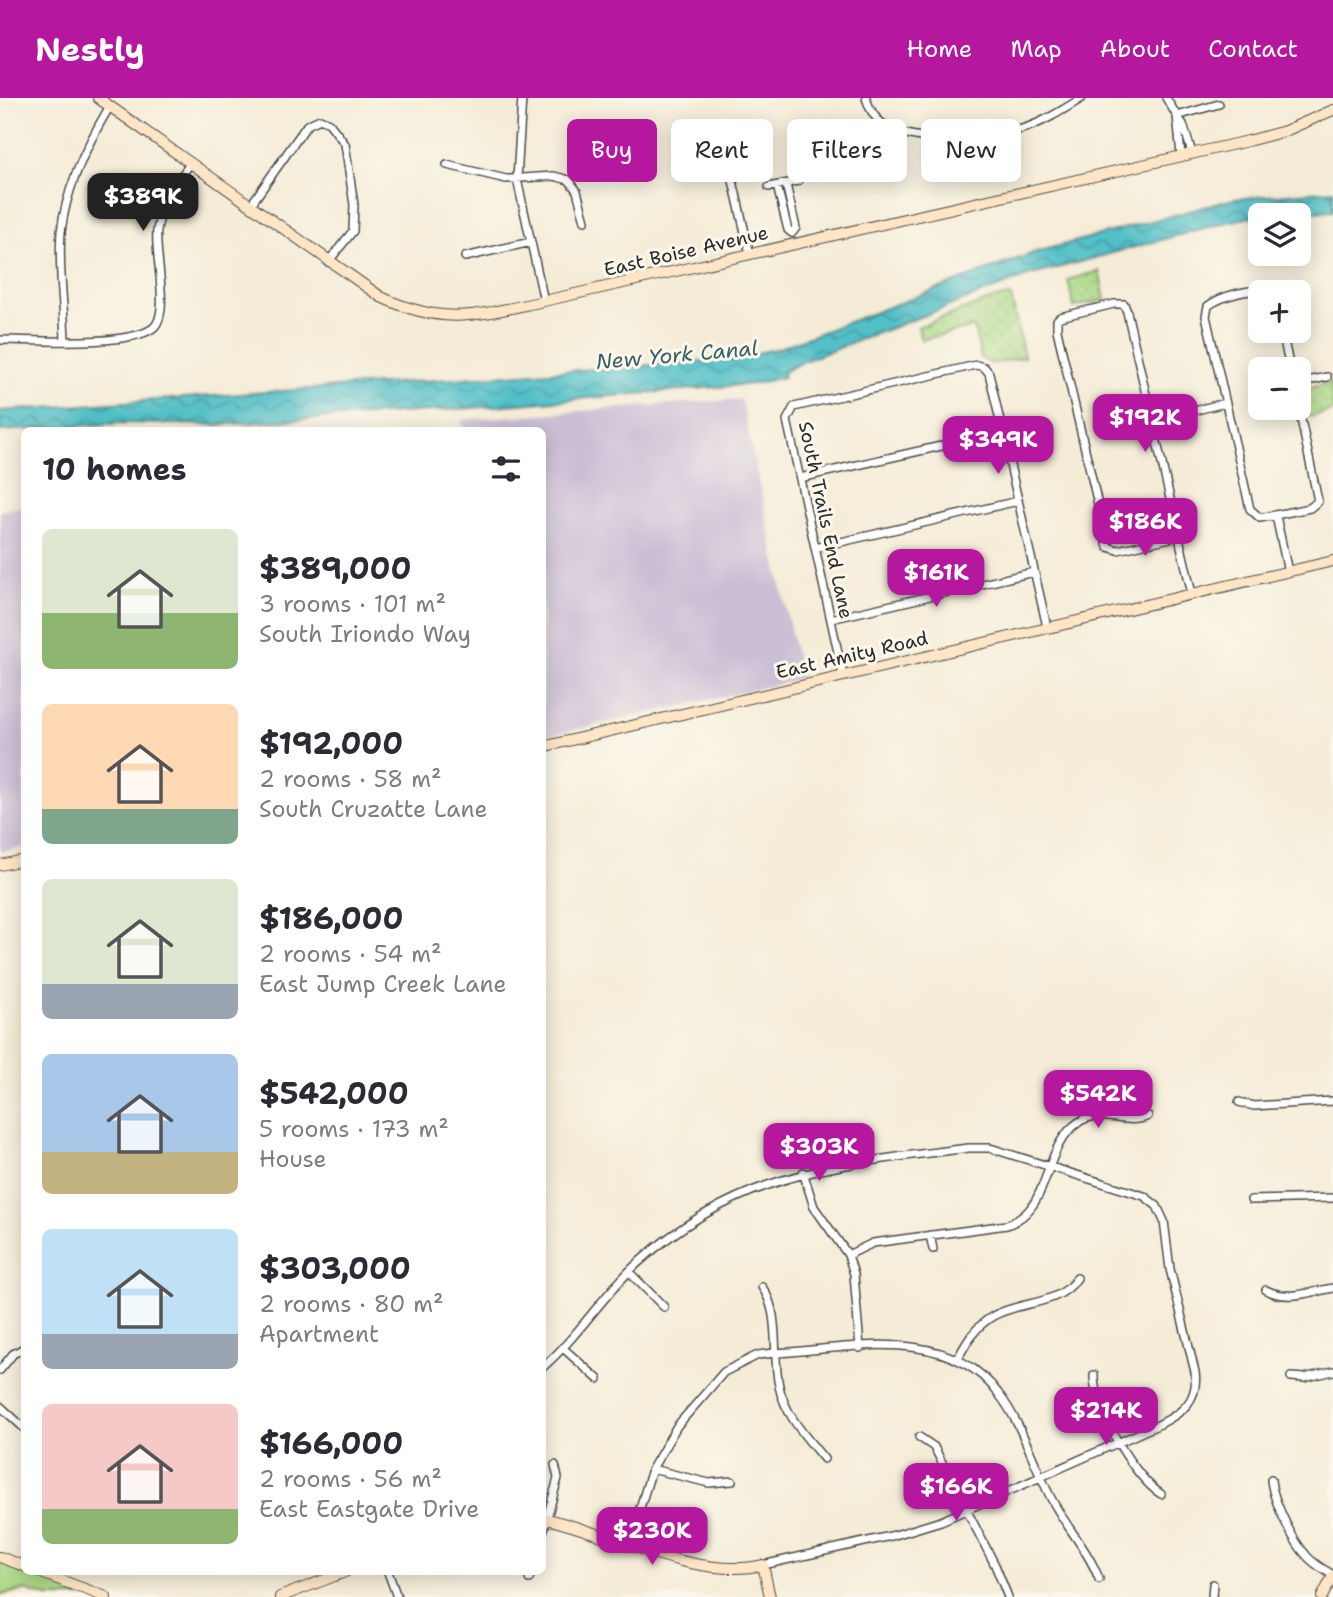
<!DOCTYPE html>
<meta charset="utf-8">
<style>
:root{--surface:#fff;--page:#f7f7f7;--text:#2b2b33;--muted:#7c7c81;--accent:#b5179e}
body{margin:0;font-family:"Shantell Sans",sans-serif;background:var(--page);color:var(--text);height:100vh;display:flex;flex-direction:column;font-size:26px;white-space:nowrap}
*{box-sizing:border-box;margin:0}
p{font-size:23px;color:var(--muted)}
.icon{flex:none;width:38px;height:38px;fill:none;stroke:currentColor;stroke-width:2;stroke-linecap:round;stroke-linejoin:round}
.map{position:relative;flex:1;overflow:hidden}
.panel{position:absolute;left:21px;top:329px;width:525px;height:1148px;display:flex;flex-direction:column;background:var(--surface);border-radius:10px;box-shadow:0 4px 18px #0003}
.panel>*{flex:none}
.top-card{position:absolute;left:567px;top:21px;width:660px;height:63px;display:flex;gap:14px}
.buttons{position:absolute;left:1248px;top:105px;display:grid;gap:14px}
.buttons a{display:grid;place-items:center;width:63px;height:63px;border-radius:10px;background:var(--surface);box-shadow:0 4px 18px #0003;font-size:35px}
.price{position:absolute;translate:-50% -60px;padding:0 16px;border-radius:14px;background:var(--accent);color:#fff;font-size:23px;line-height:46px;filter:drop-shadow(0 2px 4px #0008)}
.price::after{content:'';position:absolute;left:50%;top:42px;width:21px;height:16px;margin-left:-10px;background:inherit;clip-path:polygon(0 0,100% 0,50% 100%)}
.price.current{background:#222;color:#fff}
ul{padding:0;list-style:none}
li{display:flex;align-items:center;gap:21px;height:175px;padding:0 21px}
li span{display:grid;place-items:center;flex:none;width:196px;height:140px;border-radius:10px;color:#555}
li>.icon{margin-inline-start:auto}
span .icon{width:84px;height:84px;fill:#fffc;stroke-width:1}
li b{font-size:30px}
h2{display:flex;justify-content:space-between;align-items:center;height:84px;padding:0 21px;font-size:30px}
.tag{padding:0 24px;border-radius:10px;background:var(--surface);box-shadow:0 4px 18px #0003;font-size:24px;line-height:63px}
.tag.current{background:var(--accent);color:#fff}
header{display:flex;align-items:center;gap:42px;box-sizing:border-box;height:98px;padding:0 35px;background:var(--accent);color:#fff}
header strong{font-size:33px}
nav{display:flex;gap:38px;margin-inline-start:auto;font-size:24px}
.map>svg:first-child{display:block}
.industrial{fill:#cbbfd5}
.green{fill:#abd885;stroke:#6b8258;stroke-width:2}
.park{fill:url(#park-dots);stroke:#6b8258;stroke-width:2}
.water{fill:url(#water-waves);stroke:#3e767a;stroke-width:2}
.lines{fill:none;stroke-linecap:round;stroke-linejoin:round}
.street-casing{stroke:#494845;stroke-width:10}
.secondary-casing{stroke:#494845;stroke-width:12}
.street{stroke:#fff;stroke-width:7}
.secondary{stroke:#fee5c5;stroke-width:10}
.labels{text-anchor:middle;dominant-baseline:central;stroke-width:6;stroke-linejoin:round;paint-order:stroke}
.street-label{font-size:19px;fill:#2b2b2b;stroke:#fbf7ec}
.water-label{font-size:21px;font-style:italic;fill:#395f62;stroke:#fbf7ec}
</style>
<header>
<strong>Nestly</strong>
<nav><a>Home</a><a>Map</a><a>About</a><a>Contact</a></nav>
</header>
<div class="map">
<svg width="1333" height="1499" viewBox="0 0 1333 1499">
<defs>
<pattern id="park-dots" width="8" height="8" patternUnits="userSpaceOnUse" patternTransform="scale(1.75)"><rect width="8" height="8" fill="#abd885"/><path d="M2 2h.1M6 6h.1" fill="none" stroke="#93ba73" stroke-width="1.8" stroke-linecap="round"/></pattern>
<pattern id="water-waves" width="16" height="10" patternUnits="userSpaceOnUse" patternTransform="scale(1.75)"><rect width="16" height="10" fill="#52c0c8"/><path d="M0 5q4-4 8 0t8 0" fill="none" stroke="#449ca3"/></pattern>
</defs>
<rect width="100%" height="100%" fill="#fbf7ec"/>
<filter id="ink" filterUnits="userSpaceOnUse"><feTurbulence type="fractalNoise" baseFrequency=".0143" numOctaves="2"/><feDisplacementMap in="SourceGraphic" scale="14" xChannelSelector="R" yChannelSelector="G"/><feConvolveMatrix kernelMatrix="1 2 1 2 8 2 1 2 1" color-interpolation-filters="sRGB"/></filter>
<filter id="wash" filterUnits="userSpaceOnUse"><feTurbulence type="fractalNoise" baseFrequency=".00686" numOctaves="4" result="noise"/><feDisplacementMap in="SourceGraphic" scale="28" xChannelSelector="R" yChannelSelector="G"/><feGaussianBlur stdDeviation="1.57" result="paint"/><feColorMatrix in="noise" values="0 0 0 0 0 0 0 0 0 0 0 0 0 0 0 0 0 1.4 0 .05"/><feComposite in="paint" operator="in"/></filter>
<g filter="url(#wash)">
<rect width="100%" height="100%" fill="#f5ecd7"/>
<path class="industrial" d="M741,301l60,280 -258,58 -1,-307h-78l-3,-10z
M24,408v341l-24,5v-341z"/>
<path class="green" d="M0,1461l24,9v4h8l67,25h-51l-23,-7 -25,5z"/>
<path class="park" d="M1099,173l6,29 -31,7 -6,-27z
M1011,198l13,61 -33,7 -10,-6 -7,-31 -53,13 -3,-13 77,-29z
M1331,285l2,28 -25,6 -4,-28z"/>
<path class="water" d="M1333,92v21l-73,4 -37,8 -195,53 -224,85 -21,11 1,5 -31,7 -293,25 -244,16 -93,-2 -123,8v-20l733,-52 46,-11 257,-96 198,-53z"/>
</g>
<g filter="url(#ink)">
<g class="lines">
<g class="street-casing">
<path id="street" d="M522,0l-5,81 27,122
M866,0c3,10 8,20 17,26 33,22 107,16 142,4 21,-7 39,-19 57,-30
M1166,0l11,18 42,-12
M727,57l23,99
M1181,57l-4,-39 6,8 9,29
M447,67l59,14 48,-3 15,4 8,11 8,30
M777,88l11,44 4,3 4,-5 -10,-44
M769,89l29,-6
M250,108l57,-81 13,-6 9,4 16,21 9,61 -1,26 -25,31
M465,159l66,-15
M1269,194c-16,-5 -48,4 -61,14l-2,10 44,193 10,9 50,-10 8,-7 -20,-96
M1282,233l8,38
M0,242c33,0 128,7 153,-12 18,-14 1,-74 4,-98 4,-26 18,-46 33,-66
M65,242c-1,-35 -7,-73 -4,-108 5,-45 26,-88 49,-126
M1298,285l29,-6
M1152,323l73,-18
M800,380l203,-46
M1276,418l12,56
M1179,438l-61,14 -10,-3 -51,-217v-10l3,-3 54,-13h10l3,8 65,282
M815,450l203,-47
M831,521l203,-47
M843,577l-56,-255 7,-13 182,-42 8,2 5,6 58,254
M1239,1004l15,4 79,-5
M803,1074l11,35 34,48 6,19 6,74
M1251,1102l82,-2
M930,1137l3,14
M848,1157l25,-12 134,-18c47,-17 33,-77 72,-103 21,-15 47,5 69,-6
M629,1174l35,35
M762,1189c19,26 10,68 17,99 6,29 27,51 45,73
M1266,1192c21,11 45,2 67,-2
M564,1251l34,30
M958,1260c9,-17 18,-32 35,-42 28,-16 65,-9 84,-38
M542,1270c37,-32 61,-74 97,-106 101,-91 202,-98 330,-114h21l154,48 13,10 7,15 6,48 25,103c4,28 -13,41 -35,52l-219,97 -46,14 -132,30
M0,1272l13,-16 11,-6
M1094,1277c-1,32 40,103 67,119
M1291,1279l13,1 29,-7
M0,1308l24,22
M919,1339l15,10 61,118 13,32
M652,1371l57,14 23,-2
M1271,1381c1,19 21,61 35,76 7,9 17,14 27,20
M542,1438l16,-58 -3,-13
M629,1446l23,-75 25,-43 47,-54 34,-17 16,-2c74,-4 173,-29 224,40 23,29 34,67 50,99 14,31 39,55 51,87
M388,1474l9,25
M529,1481l2,-7
M1212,1499l1,-13"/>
</g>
<g class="secondary-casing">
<path id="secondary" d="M98,0l283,199c64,30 97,18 163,4l704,-160 37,-10 48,-21
M542,649l791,-186
M0,767l24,-5
M542,1420c68,14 152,63 221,47l7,32
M0,1459l24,9
M39,1474l67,25
M280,1499l65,-25
M1322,1499l11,-21"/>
</g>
<use href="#street" class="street"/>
<use href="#secondary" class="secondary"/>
</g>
</g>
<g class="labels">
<g class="street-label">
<text transform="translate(686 153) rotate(-13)">East Boise Avenue</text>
<text transform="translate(826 422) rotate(78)">South Trails End Lane</text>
<text transform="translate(852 557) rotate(-13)">East Amity Road</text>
</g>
<g class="water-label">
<text transform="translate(677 257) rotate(-5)">New York Canal</text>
</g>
</g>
</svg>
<div class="buttons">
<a><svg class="icon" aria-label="layers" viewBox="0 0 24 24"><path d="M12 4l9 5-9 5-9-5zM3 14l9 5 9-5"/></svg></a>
<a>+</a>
<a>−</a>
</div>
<b class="price current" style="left:143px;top:135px">$389K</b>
<b class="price" style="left:1145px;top:356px">$192K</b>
<b class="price" style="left:998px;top:378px">$349K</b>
<b class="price" style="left:1145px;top:460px">$186K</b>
<b class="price" style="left:936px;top:511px">$161K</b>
<b class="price" style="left:1098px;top:1032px">$542K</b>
<b class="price" style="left:819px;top:1085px">$303K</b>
<b class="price" style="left:1106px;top:1349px">$214K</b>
<b class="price" style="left:956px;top:1425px">$166K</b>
<b class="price" style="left:652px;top:1469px">$230K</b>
<div class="top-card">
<a class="tag current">Buy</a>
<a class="tag">Rent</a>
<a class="tag">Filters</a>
<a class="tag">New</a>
</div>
<section class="panel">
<h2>10 homes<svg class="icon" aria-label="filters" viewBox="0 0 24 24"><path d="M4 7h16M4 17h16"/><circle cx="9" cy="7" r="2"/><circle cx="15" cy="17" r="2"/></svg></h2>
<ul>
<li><span style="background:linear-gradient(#dfe7d0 60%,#8fb573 0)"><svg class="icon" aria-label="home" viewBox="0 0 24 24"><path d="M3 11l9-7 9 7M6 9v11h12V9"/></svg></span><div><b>$389,000</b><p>3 rooms · 101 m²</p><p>South Iriondo Way</p></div></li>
<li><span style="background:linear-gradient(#ffd9b3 75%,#7fa58c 0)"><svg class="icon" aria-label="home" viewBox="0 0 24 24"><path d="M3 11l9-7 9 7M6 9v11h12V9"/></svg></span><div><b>$192,000</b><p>2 rooms · 58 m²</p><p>South Cruzatte Lane</p></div></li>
<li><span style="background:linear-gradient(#dfe7d0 75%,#9aa5b1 0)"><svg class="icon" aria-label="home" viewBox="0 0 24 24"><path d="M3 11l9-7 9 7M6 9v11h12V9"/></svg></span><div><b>$186,000</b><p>2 rooms · 54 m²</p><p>East Jump Creek Lane</p></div></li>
<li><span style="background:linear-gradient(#a9c7e8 70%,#c2b280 0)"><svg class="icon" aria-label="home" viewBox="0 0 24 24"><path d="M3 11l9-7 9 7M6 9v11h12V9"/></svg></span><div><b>$542,000</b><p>5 rooms · 173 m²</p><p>House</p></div></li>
<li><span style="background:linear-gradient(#bfe0f5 75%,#9aa5b1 0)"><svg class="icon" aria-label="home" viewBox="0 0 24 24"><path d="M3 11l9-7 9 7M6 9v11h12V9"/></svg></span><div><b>$303,000</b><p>2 rooms · 80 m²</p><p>Apartment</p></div></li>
<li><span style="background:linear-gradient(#f6c9c9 75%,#8fb573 0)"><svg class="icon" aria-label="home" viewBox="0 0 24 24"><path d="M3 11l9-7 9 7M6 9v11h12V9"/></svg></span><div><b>$166,000</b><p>2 rooms · 56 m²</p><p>East Eastgate Drive</p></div></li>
</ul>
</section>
</div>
